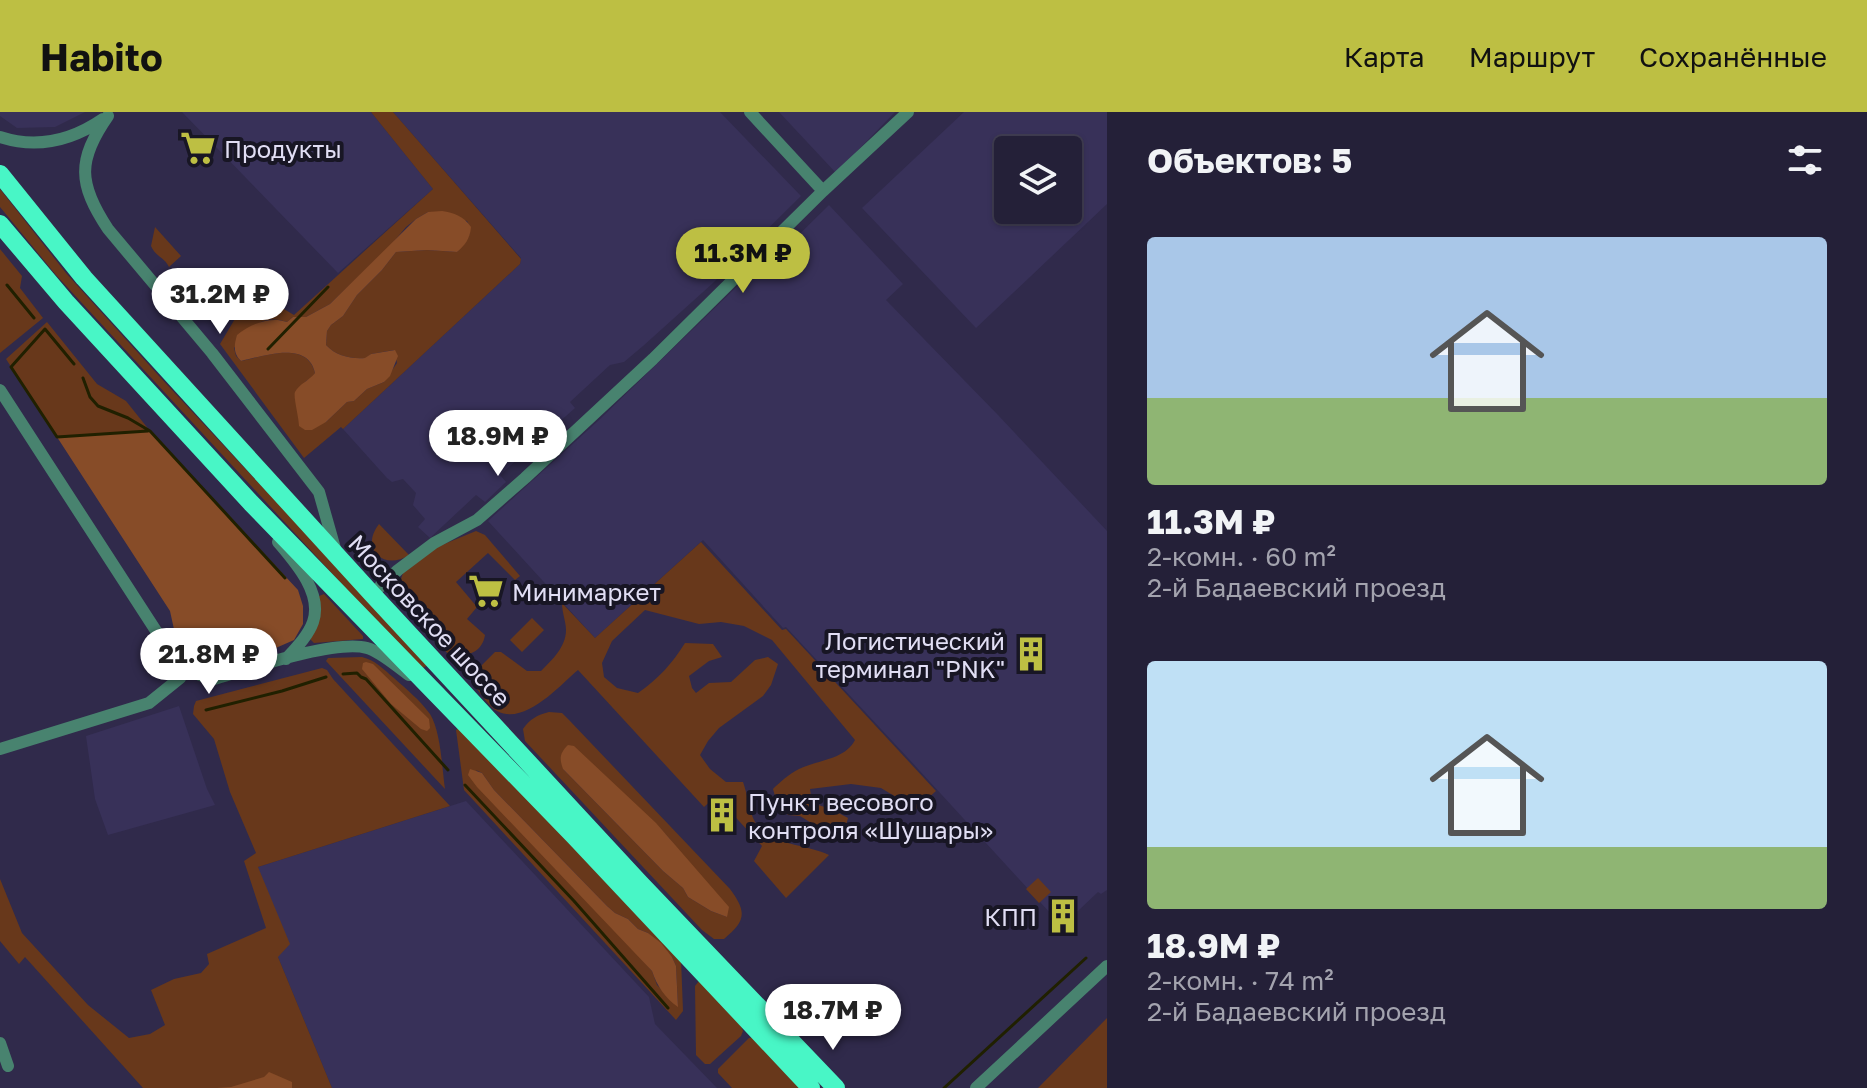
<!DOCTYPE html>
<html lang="ru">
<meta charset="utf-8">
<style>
:root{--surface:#242038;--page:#2c2840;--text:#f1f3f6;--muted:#a3a3ae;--line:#413e53;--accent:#bdbf43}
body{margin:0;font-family:"Golos Text",sans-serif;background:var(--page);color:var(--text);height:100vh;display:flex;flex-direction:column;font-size:30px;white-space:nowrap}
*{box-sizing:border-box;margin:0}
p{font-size:26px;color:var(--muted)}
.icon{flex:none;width:44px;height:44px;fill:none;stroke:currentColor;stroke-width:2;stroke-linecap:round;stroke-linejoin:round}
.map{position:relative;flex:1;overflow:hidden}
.panel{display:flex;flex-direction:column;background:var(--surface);width:760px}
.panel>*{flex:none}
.buttons{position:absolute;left:994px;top:24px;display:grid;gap:16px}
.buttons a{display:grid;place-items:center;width:88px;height:88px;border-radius:8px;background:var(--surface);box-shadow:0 2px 6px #0004,0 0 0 2px var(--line);font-size:40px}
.price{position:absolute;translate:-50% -68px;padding:0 18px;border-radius:28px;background:#fff;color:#222;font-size:26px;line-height:52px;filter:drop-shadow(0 2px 4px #0008)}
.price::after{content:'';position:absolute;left:50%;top:48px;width:24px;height:18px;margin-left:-12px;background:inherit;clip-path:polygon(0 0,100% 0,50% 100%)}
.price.on{background:var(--accent);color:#111}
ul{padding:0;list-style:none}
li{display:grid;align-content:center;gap:16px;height:424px;padding:0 40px}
li span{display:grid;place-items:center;height:248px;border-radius:8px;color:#555}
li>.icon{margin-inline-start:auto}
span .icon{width:144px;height:144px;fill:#fffc;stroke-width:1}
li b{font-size:34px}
h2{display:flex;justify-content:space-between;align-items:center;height:96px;padding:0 40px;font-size:34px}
header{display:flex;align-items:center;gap:48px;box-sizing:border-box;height:112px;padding:0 40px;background:var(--accent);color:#111}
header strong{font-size:38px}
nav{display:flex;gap:44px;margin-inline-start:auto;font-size:28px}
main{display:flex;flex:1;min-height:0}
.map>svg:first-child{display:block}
.built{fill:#383159;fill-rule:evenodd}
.green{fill:#68381b;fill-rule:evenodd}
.forest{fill:#874c28}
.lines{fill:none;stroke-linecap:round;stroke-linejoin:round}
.stream{stroke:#202000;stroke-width:3}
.minor{stroke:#48836f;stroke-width:12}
.highway{stroke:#48f6c6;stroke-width:18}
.labels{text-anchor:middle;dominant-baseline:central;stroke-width:8;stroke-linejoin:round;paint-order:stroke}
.poi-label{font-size:24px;fill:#e1def4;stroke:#181624;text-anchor:start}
.street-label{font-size:24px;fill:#e1def4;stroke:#181624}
</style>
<header>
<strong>Habito</strong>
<nav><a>Карта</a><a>Маршрут</a><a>Сохранённые</a></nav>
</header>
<main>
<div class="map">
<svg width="1107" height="976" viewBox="0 0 1107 976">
<rect width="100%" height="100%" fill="#302a4b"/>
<path class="built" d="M0,0h85l-30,15 -38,1 -17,-12z
M182,0h189l62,77 -95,84z
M393,0h327l81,84 -88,87 -70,63 -19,16 -14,3 -40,37 5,6 -75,67 6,7 -21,20 -9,-7 -46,43 -12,-11 7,-8 -12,-14 3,-12 -13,-14 -11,3 -5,-4 -44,-49 177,-165 1,-6z
M779,0h116l-59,61z
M964,0h143v92l-131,124 -114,-120zM1008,38h60v60h-60z
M829,93l74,79 -17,16 112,115 109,116v359l-6,4 -3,-2 -36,34 -154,-168 -122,-131 -3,1 -80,-88 -108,98 -107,-117 110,-100 156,-151 6,3z
M179,594l28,83 8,16 -107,30 -13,-36 -9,-63z
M466,689l183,196 6,27 62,64h-385l-54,-131 -20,-90z"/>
<path class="green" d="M371,0h22l128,147 -1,5 -177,165 -2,-2 -37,31 -84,-114 22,-37 5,-20 47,28 139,-126zM428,100l39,9c8,13 -2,21 -10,31l-30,-2 -31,2 -14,18 -25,25 -14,21 -12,9 -4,6 -1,14c10,11 25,14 40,13l5,-4 23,-4 3,13 -13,19 -17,7 -13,12 -7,1 -21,20 -27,4v-14l-4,-15 11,-16 6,-3 3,-5c-8,-33 -50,-17 -74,-12l-5,-5 -2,-8c14,-18 27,-35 53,-26l6,-5h13l24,-13 61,-59 15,-18 10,-8z
M0,77l66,84 93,103 269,289 -5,3 -71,-73 -296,-320 -56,-68z
M155,115l26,29 -12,11c-4,-9 -14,-11 -18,-21z
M0,137l22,27 -2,12 23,30 -43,35z
M201,164c18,16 23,23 16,47 -2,-16 -20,-20 -32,-30z
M47,210l50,62 29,17 24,30 -93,6 -51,-78z
M379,412l30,31c-24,16 -50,-5 -30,-31z
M476,419l9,4 35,41 -5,4 -27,-27 -32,29 21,25 -10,12 18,16c-3,19 -20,22 -36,20l-51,-56 1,-14 4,-12 34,-26z
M701,430l81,88 4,-1 150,162 -20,18 -35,-21 -30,-4 -41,5 2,14 19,6 17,9 -4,15 -31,-9 -13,-8 -12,-1 -11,-12 -4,-14c7,-7 16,-15 26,-20 18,-9 46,-9 56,-29l-83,-100 -28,-14 -23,-4 -22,2 -54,-14 -33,31 -10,22 2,14 13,11 21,5c20,-14 34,-29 47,-50l28,1 9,13 -13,4 -20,15 3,12 4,5 13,-10 22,-1 24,-22 13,-3 10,7 -7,21 -8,11 -44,32 -11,13 -8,14 10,14 16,13h17c4,11 6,25 10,36 12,28 52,25 76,37l-43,43 -32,-37 8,-15 -46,-50 -12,11 -126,-137c-18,15 -53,56 -81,41 -8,-4 -15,-16 -21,-23l2,-19 17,-17h6l26,19h14c11,-11 25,-24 25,-41 0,-8 -4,-17 -4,-27l33,35z
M324,482l39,42v3l-49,4 -4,-4 9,-43z
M532,506l12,12 -22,22 -12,-12z
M362,545c13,3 21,12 32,21 12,11 26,22 36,36 11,18 12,54 15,75l-119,-128 2,-3z
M322,556l5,2 6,9 117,127 -192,61 32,77 -12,13 54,131h-189l-118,-131 -6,7 -19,-23v-62l22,54 66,72 41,33 21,-4 15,-9 -14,-35 23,-11 27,-6 8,-9 -2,-10 59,-26 -22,-67 12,-8 -26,-61 -16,-53 -21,-25 1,-8 2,-5z
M549,600l13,1 8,8 160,168c17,23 16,32 -6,50h-10l-12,-9 -177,-189 -2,-12c7,-10 14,-14 26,-17zM563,657l92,54 14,15 58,79 -16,-6 -23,-14 -5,-9 -20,-17z
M459,616l222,231 2,52 -7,9 -212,-230 -8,-60zM476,658l6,3 12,17 113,116 8,7 13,6 10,10 10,4 24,24 4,9 2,40 -21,-21 -5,-14z
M1038,766l13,14 -12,11 -13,-14z
M699,869l41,42 3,8 -2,5 -31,28h-5l-9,-9 -1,-69z
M1107,906v70h-69z
M757,925l46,51h-71l-14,-15v-4l31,-31z"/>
<path class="forest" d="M442,99c12,2 22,5 29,16 -1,12 -6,18 -14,25l-30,-2 -31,2 -14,18 -25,25 -14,21 -12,9 -4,6 -1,14c10,11 25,14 39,13l6,-4 24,-4 3,6 -8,20 -6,6 -17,7 -13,12 -7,1 -21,20 -14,8h-7l-6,-4c0,-8 -6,-30 -4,-34 4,-8 15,-12 20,-19 -7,-33 -51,-17 -74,-12 -8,-8 -7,-16 -4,-26 13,-11 33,-19 50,-13l6,-5h13l24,-13 86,-85 12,-7z
M150,319l148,159 5,16v18l-9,16 -25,11 -40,12 -20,2 -12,-4 -20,-18 -7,-32 -113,-174z
M366,550l7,2 56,55 1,9 -3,3 -6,-2 -30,-25 -29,-35 1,-6z
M568,633l6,1 82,77 73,84 -2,10 -16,-6 -23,-14 -5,-9 -20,-17 -100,-102c-4,-11 -3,-16 5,-24z
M470,657l12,4 12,17 113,116 8,7 13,6 10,10 10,4 13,10 11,14 4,9 2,41c-13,-9 -21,-21 -26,-36l-175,-184 -9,-12z
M269,960l23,10v6h-75l14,-1 33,-10z"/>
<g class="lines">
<path class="stream" d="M7,173l27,33
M268,237l60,-62
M74,252l-29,-35 -34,38 46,70 91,-6
M83,266l7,19 8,9 30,12 22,13 135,147
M343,562l14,-1 4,4 5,2 82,91
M206,598l76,-19 44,-14
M465,673l109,116 94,107
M944,976l142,-130"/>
<path class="minor" d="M750,0l73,79
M108,4c-31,44 -30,68 0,113l104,124 107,139 17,60
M0,25c37,12 71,4 103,-18
M0,278l160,247c16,24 24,36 54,42 34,-10 122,-40 153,-31 14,4 29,18 42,27
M278,430c17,20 45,51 35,80 -5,14 -17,26 -27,37
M372,482l26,-24 36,-27 43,-23 48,-42 128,-119 170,-168 85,-79
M0,637l149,-46 31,-25 5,-9
M0,931l8,23
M976,976l131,-122"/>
<path class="highway" d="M0,62l84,104 288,316 267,288 197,206
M0,112l66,78 185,201 324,334 236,251"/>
</g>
<defs>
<g id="supermarket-bare" transform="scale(2.76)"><path d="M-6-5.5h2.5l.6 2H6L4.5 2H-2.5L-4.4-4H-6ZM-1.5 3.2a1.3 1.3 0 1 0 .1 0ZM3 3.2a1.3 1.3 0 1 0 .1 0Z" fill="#bdbf43" stroke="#181624" stroke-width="2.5" paint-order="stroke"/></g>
<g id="building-bare" transform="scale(2.76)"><path d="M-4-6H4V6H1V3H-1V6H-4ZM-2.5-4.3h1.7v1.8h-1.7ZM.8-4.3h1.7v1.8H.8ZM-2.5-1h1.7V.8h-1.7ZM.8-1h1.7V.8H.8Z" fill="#bdbf43" stroke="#181624" stroke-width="2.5" paint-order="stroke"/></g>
</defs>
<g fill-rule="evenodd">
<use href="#supermarket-bare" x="198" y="36"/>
<use href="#supermarket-bare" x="486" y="479"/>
<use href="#building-bare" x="1031" y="542"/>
<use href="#building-bare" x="722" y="703"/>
<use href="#building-bare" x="1063" y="804"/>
</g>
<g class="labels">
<g class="poi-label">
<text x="224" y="36">Продукты</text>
<text x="512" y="479">Минимаркет</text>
<text x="1005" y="528" text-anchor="end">Логистический<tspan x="1005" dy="28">терминал "PNK"</tspan></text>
<text x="748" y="689">Пункт весового<tspan x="748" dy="28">контроля «Шушары»</tspan></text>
<text x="1037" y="804" text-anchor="end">КПП</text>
</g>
<g class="street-label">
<text transform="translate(430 508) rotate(47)">Московское шоссе</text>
</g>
</g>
</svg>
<div class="buttons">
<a><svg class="icon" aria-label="layers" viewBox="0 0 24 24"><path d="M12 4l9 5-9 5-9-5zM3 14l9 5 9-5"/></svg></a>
</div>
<b class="price on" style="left:743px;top:183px">11.3M ₽</b>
<b class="price" style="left:220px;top:224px">31.2M ₽</b>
<b class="price" style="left:498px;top:366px">18.9M ₽</b>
<b class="price" style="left:209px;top:584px">21.8M ₽</b>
<b class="price" style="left:833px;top:940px">18.7M ₽</b>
</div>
<section class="panel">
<h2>Объектов: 5<svg class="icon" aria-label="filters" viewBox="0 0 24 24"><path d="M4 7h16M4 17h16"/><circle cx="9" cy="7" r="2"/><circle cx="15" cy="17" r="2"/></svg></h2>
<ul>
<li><span style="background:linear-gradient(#a9c7e8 65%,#8fb573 0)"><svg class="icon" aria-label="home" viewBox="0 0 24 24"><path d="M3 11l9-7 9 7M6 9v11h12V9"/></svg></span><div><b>11.3M ₽</b><p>2-комн. · 60 m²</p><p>2-й Бадаевский проезд</p></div></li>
<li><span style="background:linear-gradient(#bfe0f5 75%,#8fb573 0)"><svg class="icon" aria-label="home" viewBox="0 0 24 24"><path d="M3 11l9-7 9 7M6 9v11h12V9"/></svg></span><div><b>18.9M ₽</b><p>2-комн. · 74 m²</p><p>2-й Бадаевский проезд</p></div></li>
</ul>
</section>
</main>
